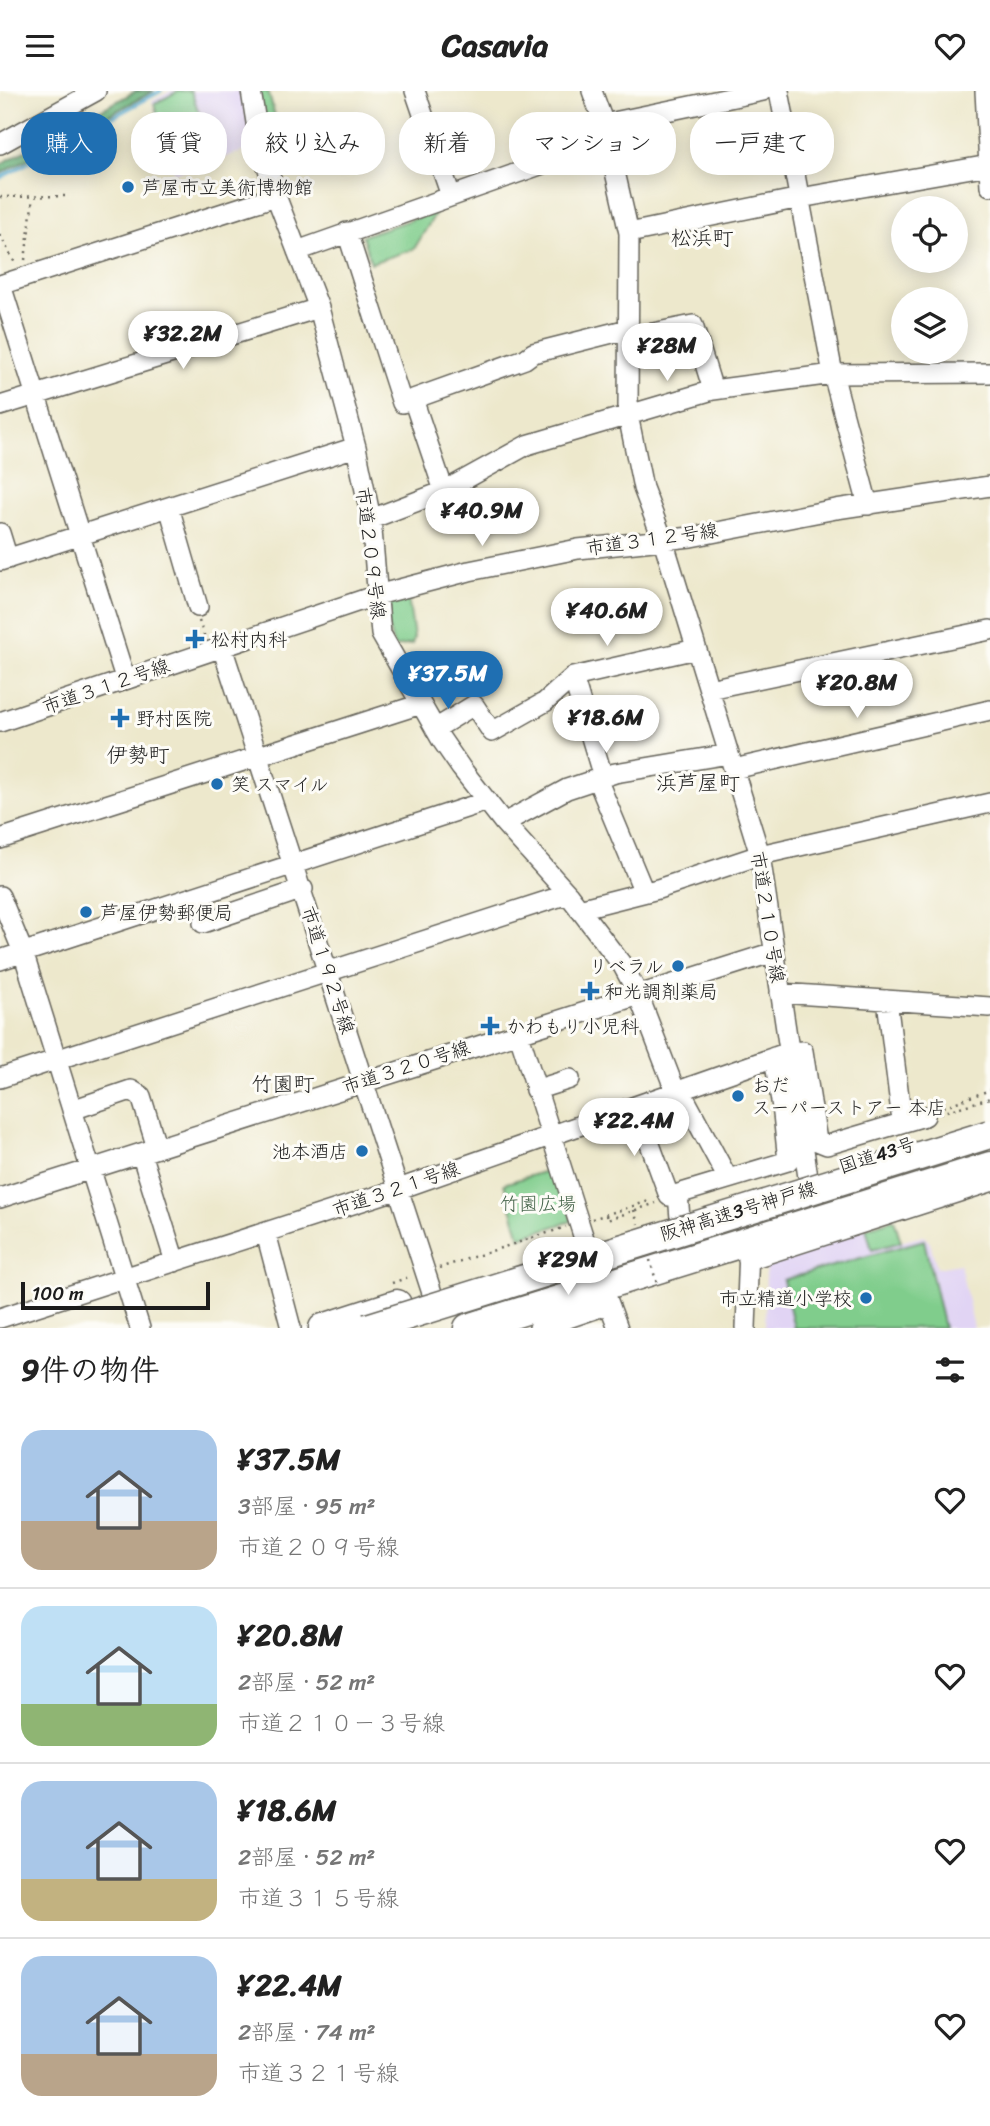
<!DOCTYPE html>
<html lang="ja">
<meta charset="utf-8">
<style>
:root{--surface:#fff;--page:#f6f6f6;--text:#222;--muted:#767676;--line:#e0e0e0;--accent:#1f6fb2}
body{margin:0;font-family:Sriracha,"Klee One",sans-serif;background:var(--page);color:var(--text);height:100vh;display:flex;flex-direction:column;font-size:26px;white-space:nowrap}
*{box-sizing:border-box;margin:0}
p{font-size:23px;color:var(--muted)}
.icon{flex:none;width:38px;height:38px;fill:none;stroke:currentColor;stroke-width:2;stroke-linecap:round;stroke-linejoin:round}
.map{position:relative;height:1237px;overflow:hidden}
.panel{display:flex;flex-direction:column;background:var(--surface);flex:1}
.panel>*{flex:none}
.top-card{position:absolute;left:21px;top:21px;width:948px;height:63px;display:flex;gap:14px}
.buttons{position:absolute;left:891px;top:105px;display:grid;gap:14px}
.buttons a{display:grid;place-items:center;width:77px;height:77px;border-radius:50%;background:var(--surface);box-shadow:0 4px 18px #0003;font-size:35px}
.scale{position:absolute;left:21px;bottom:18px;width:189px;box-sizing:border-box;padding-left:7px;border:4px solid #1c1c1c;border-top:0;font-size:19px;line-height:24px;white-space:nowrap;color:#1c1c1c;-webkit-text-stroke:5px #fdfcf7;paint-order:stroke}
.price{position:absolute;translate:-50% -60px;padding:0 16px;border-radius:24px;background:#fff;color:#222;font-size:23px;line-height:46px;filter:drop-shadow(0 2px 4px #0008)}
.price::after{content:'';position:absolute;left:50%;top:42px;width:21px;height:16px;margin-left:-10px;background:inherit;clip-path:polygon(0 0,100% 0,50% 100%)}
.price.active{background:var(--accent);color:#fff}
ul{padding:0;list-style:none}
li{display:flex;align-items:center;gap:21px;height:175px;padding:0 21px}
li+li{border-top:2px solid var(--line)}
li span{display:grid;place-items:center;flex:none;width:196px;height:140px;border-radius:21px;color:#555}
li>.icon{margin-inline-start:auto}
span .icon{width:84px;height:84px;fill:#fffc;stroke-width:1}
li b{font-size:30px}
h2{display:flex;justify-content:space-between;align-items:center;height:84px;padding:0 21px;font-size:30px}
.pill{padding:0 24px;border-radius:28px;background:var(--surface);box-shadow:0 4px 18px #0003;font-size:24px;line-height:63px}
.pill.active{background:var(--accent);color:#fff}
header{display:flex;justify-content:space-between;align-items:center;height:91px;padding:0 21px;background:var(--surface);font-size:32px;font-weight:700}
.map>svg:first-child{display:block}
.built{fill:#e1d4f4}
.green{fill:#80cd8c;stroke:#4e7454;stroke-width:2}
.forest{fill:#68b078;stroke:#42664a;stroke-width:2}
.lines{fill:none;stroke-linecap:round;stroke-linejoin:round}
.stream{stroke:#54aad0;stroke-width:3.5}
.minor-casing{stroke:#65635a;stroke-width:22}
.highway-casing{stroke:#65635a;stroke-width:31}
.path{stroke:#65635a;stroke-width:2.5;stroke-dasharray:2 5;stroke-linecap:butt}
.minor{stroke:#fff;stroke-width:19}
.highway{stroke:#fff;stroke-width:28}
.highway-bridge-casing{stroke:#65635a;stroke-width:31;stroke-linecap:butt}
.path-bridge{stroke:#65635a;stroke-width:2.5;stroke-dasharray:2 5;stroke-linecap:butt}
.highway-bridge{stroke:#fff;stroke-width:28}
.poi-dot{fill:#1f6fb2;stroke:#fdfcf7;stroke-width:2.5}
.labels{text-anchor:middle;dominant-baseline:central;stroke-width:6;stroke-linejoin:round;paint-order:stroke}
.poi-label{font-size:19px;fill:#1c1c1c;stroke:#fdfcf7;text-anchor:start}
.street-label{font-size:19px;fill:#1c1c1c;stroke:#fdfcf7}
.park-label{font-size:19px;fill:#446349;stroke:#fdfcf7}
.neighbourhood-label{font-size:21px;fill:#1c1c1c;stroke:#fdfcf7}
</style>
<header><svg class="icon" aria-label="menu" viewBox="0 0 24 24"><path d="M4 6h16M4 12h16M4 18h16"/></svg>Casavia<svg class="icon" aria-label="heart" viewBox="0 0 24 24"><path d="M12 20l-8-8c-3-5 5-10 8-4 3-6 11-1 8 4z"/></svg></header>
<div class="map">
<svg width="990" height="1237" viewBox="0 0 990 1237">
<rect width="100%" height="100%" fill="#fdfcf7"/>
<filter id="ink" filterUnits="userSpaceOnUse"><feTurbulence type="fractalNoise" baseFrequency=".0143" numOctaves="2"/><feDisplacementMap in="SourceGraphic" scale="14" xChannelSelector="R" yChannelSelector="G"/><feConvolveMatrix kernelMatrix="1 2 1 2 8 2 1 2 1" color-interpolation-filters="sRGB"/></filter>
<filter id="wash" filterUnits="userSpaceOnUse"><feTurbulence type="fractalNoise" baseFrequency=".00686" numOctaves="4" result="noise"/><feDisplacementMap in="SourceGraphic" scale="28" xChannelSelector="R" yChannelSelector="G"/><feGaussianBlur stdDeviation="1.57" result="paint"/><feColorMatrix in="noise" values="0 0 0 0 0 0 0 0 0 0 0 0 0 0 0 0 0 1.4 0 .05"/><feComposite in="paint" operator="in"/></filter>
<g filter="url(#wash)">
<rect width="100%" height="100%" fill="#ede8cc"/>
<path class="built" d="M171,0h72l11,57 -79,25 -23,-72z
M866,1137l7,21 51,-13 6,7 7,25 23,-4 14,64h-209l1,-61 7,-8z"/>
<path class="green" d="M178,0h13l14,38 -38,13 -13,-38z
M255,0h13l20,71 -15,5z
M437,120l-23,38 -43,14 -9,-27z
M407,500l7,46 -2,7 -18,3 -13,-45z
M555,1077l17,53 -52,16 -16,-53z
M894,1128l7,23 -29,8 -6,-22z
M924,1149l20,88h-150l-11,-48z"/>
<path class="forest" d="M136,0h18l-154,83v-10z"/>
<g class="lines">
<path class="stream" d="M0,87l161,-87"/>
</g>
</g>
<g filter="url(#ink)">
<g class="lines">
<g class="minor-casing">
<path id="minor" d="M251,0l7,44 18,61 43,112 37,139 15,72 10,115 60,105 20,29 43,55 64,71 55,72 15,28 35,91 12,14 42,78
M415,0l36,105
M592,0l12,33 25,109 -1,182 15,73 20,52 97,315 48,322
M779,0l54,283 35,131
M985,0l5,95
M604,33l159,-33
M0,53l96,-53
M347,141l55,171 123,-44 8,-6 95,-24
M629,142l171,-35 189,-33
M297,160l311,-110
M0,194l276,-89
M1,194l124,393
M628,247l65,-13 20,65
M413,308l31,92
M0,315l319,-98
M169,416l29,100
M371,428l73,-28 83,-46 186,-55 120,-16 157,-1
M0,442l8,26
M0,470l356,-114
M222,556l210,646
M573,586l30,100
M709,598l281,-59
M0,631l377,-127 92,-24 109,-22 113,-12 145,-28 154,-23
M435,638l39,-24 18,27 53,-30 28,-25 123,-28
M734,678l256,-59
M597,688l47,113
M504,732l63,-34 48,-16 114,-19
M0,748l421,-135
M0,805l23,56 117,376
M579,818l79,-20 102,-34 230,-52
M203,832l100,-34
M0,869l487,-159
M780,902l210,14
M887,909l14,113
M518,940l69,217
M774,966l9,57
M0,987l568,-184
M535,999l35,-11
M636,1015l33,90 9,-2
M72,1019l59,-20 10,6 16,52
M141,1062l34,109
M0,1107l774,-246
M680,1127l-2,-24 110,-33 -5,-47 14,-4
M266,1142l25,95
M748,1169l242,-78
M605,1202l13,35
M0,1227l399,-129 390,-137 14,-1 14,90 10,4 98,-29
M539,1237l70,-24
M746,1237l3,-79"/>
</g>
<g class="highway-casing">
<path id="highway" d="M323,1237l74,-24
M468,1237l522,-162"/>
</g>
<path class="path" d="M0,106l69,-1
M0,144l16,30
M25,169l8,-62
M199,530l6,17
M937,1018l53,-19
M940,1022l50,-15
M606,1124l1,5 49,-17
M592,1128l60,-19
M439,1177l127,-41
M392,1192l17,-6
M259,1235v2"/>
<use href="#minor" class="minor"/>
<use href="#highway" class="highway"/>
<g class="highway-bridge-casing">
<path id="highway-bridge" d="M367,1237l623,-194"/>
</g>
<path class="path-bridge" d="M634,1119l4,14
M650,1169l7,24"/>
<use href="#highway-bridge" class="highway-bridge"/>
</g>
</g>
<g class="poi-dot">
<circle cx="128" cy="96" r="7"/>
<path d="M191.5 537.5h7v7h7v7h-7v7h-7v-7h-7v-7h7z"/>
<path d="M116.5 616.5h7v7h7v7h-7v7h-7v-7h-7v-7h7z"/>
<circle cx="217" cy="693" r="7"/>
<circle cx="86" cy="821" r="7"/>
<circle cx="678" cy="875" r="7"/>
<path d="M586.5 889.5h7v7h7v7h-7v7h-7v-7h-7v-7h7z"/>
<path d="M486.5 924.5h7v7h7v7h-7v7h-7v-7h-7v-7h7z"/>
<circle cx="738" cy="1005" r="7"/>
<circle cx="362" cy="1060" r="7"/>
<circle cx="866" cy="1207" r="7"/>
</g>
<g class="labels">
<g class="poi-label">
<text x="142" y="96">芦屋市立美術博物館</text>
<text x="211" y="548">松村内科</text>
<text x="136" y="627">野村医院</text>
<text x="231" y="693">笑 スマイル</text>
<text x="100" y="821">芦屋伊勢郵便局</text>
<text x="664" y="875" text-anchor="end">リベラル</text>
<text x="604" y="900">和光調剤薬局</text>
<text x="506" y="935">かわもり小児科</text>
<text x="752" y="994">おだ<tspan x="752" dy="22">スーパーストアー 本店</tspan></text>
<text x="348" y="1060" text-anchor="end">池本酒店</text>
<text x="852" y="1207" text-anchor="end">市立精道小学校</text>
</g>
<g class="street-label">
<text transform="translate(652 448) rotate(-8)">市道３１２号線</text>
<text transform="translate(371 462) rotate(83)">市道２０９号線</text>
<text transform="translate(106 595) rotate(-19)">市道３１２号線</text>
<text transform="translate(768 826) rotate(81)">市道２１０号線</text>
<text transform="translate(328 879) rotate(72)">市道１９２号線</text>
<text transform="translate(406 976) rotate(-18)">市道３２０号線</text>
<text transform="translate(877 1064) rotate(-18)">国道43号</text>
<text transform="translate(396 1098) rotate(-19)">市道３２１号線</text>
<text transform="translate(738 1120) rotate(-17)">阪神高速3号神戸線</text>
</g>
<g class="park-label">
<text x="538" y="1112">竹園広場</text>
</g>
<g class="neighbourhood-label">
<text x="702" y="147">松浜町</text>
<text x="138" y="664">伊勢町</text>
<text x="698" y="692">浜芦屋町</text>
<text x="283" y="993">竹園町</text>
</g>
</g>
</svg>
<div class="buttons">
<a><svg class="icon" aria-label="locate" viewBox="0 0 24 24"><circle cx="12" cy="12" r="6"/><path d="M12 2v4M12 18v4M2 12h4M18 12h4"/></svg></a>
<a><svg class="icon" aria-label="layers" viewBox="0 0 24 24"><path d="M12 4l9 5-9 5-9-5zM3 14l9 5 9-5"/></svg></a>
</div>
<div class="scale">100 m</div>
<b class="price" style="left:183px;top:280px">¥32.2M</b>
<b class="price" style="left:667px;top:292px">¥28M</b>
<b class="price" style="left:482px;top:457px">¥40.9M</b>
<b class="price" style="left:607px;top:557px">¥40.6M</b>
<b class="price active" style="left:448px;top:620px">¥37.5M</b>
<b class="price" style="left:857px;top:629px">¥20.8M</b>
<b class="price" style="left:606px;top:664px">¥18.6M</b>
<b class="price" style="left:634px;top:1067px">¥22.4M</b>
<b class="price" style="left:568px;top:1206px">¥29M</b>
<div class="top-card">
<a class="pill active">購入</a>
<a class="pill">賃貸</a>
<a class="pill">絞り込み</a>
<a class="pill">新着</a>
<a class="pill">マンション</a>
<a class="pill">一戸建て</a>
</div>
</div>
<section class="panel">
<h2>9件の物件<svg class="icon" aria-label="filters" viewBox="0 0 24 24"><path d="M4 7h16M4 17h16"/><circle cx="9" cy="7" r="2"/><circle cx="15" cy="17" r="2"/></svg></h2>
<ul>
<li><span style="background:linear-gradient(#a9c7e8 65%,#b9a48a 0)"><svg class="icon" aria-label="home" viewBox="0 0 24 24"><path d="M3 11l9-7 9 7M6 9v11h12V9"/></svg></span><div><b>¥37.5M</b><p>3部屋 · 95 m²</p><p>市道２０９号線</p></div><svg class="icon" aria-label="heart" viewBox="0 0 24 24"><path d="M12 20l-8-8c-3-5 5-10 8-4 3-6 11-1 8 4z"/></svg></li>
<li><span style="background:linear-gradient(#bfe0f5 70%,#8fb573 0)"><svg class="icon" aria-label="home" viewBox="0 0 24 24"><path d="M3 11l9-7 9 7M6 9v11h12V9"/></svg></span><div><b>¥20.8M</b><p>2部屋 · 52 m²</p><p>市道２１０－３号線</p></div><svg class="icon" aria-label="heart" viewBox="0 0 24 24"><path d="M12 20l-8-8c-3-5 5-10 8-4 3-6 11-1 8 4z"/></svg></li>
<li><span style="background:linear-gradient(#a9c7e8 70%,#c2b280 0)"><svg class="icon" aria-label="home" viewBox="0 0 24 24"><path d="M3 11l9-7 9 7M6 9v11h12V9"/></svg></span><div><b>¥18.6M</b><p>2部屋 · 52 m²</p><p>市道３１５号線</p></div><svg class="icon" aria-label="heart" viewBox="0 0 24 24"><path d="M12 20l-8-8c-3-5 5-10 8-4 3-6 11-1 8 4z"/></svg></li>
<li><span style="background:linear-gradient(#a9c7e8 70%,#b9a48a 0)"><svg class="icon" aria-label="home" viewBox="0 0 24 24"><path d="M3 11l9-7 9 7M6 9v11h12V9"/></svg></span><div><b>¥22.4M</b><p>2部屋 · 74 m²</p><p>市道３２１号線</p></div><svg class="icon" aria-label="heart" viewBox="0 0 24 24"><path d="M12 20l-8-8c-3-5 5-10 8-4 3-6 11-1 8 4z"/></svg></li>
</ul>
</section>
